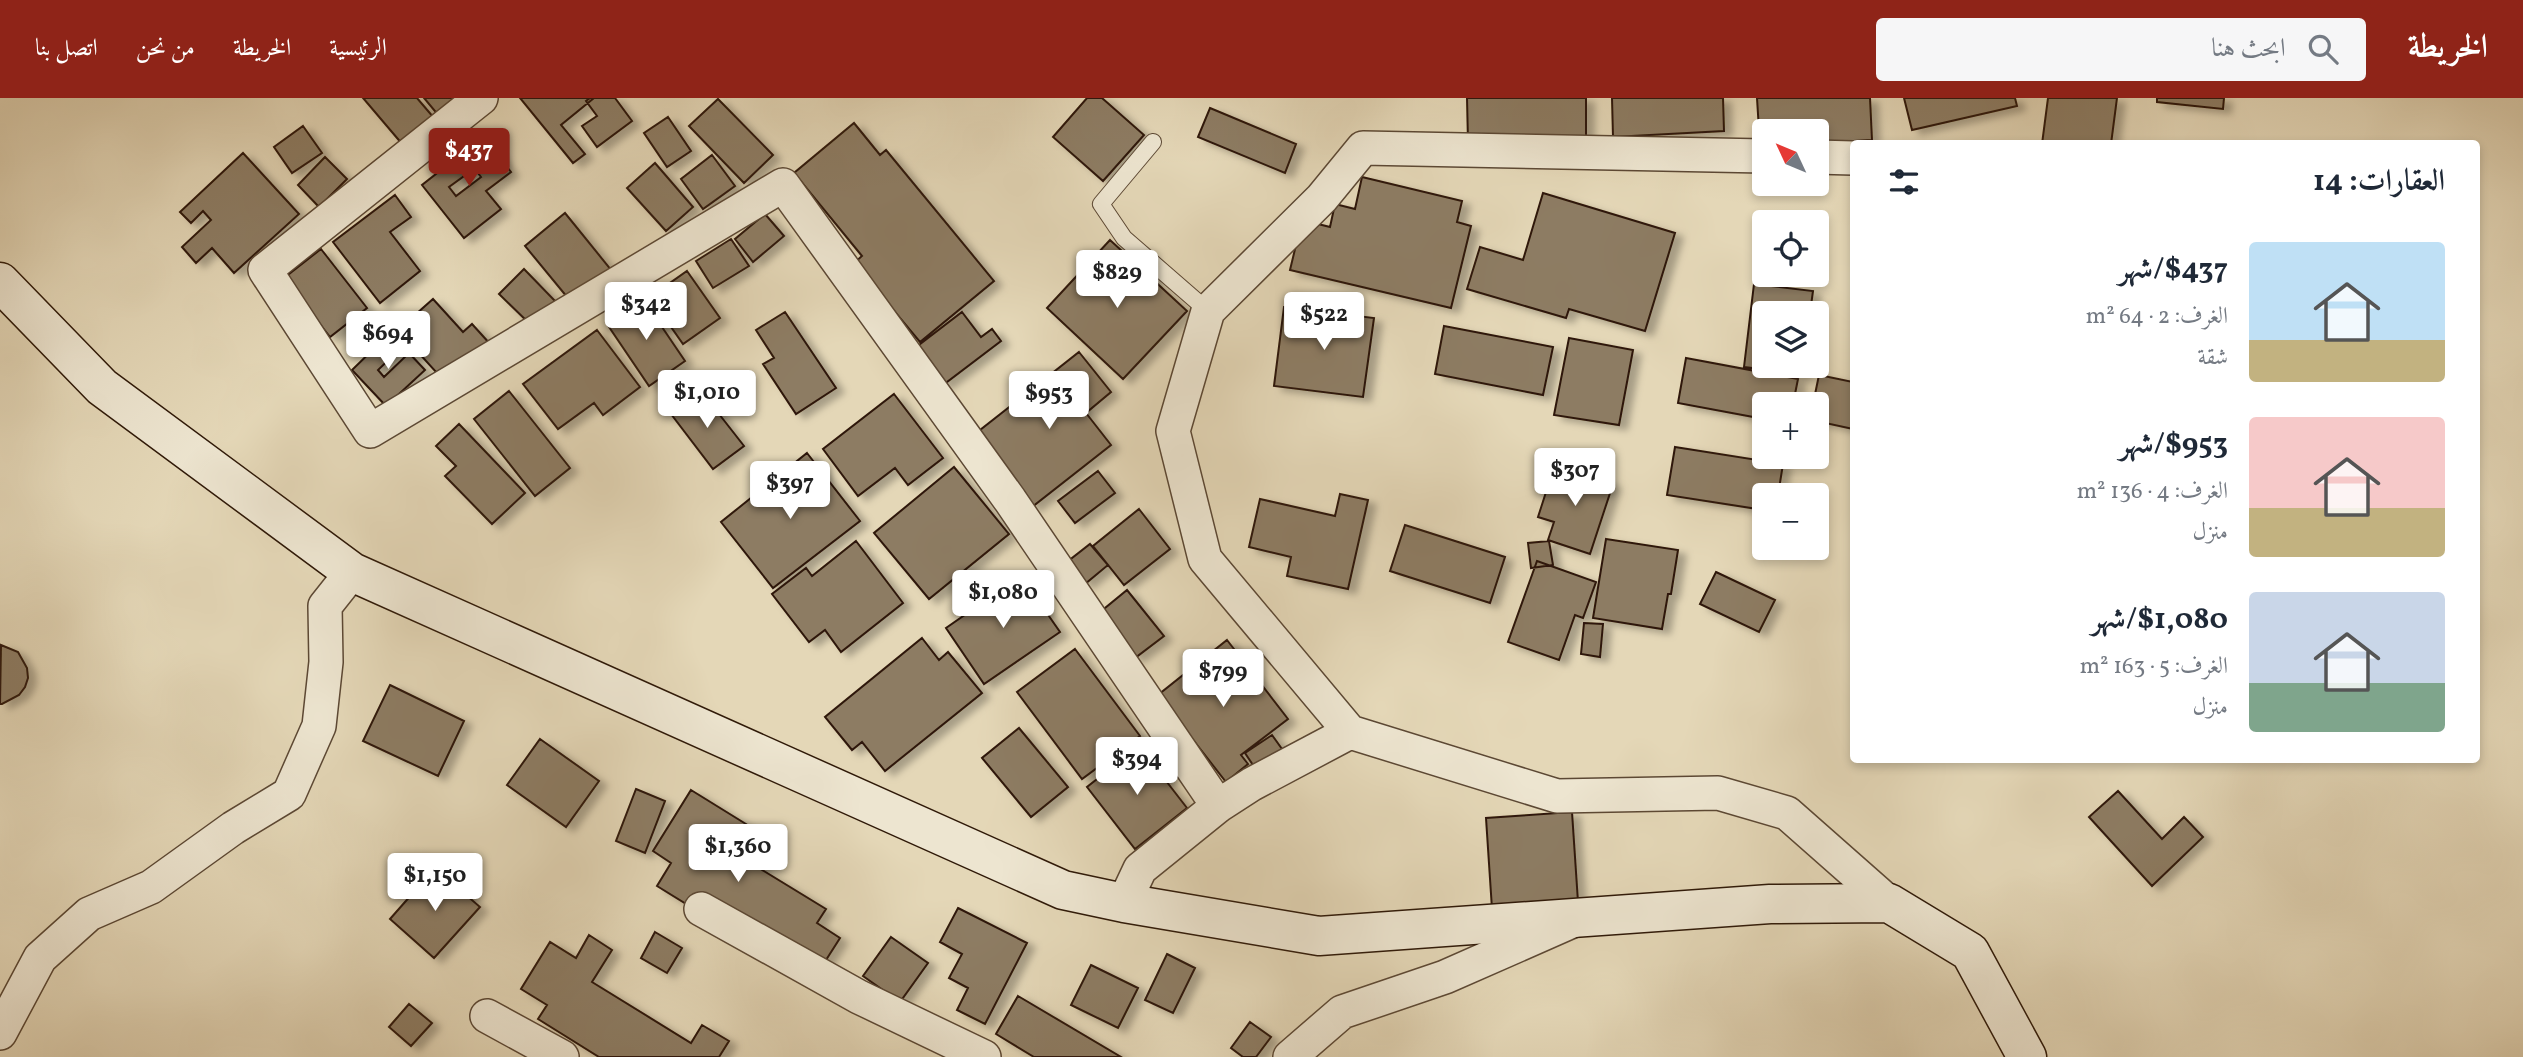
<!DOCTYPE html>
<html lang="ar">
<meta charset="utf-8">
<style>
:root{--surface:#fff;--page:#f6f6f7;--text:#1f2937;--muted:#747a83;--accent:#8f2418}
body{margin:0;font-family:Vollkorn,Amiri,serif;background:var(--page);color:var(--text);direction:rtl;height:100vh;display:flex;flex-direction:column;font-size:26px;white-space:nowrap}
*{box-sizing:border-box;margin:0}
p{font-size:23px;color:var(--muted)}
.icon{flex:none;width:38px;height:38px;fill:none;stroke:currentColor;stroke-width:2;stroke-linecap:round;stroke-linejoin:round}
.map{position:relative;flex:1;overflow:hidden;direction:ltr}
.sheet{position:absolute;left:1850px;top:42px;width:630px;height:623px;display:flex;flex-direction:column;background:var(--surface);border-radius:7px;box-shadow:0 4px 10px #0003;direction:rtl}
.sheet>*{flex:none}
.needle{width:46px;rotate:314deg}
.buttons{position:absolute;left:1752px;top:21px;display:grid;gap:14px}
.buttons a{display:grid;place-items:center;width:77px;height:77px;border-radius:7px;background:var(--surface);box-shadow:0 4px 10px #0003;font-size:35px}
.price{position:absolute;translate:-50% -60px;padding:0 16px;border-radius:7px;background:#fff;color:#222;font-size:23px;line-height:46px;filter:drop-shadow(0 2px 4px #0008)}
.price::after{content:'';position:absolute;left:50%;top:42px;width:21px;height:16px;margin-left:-10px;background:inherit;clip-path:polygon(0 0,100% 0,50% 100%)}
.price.selected{background:var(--accent);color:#fff}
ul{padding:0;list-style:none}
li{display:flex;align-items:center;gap:21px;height:175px;padding:0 35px}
li span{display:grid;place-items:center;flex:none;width:196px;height:140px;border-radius:7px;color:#555}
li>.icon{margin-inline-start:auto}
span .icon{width:84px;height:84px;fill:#fffc;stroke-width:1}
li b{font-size:30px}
h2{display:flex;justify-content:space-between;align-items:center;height:84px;padding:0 35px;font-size:30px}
header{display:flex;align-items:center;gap:42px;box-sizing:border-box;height:98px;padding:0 35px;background:var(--accent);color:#fff}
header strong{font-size:33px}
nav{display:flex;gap:38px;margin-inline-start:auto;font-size:24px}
.search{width:490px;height:63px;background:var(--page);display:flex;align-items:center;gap:18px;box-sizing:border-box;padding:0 24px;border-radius:7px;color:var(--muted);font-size:26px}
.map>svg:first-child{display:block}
.building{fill:#8d7c63;stroke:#2f1908;stroke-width:2;filter:url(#shadow)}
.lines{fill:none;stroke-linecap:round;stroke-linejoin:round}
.lane-casing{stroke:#5c4834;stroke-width:18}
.street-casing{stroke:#5c4834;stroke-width:36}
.secondary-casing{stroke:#2f1908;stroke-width:41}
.lane{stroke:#ede5d0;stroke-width:16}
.street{stroke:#ede5d0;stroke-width:33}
.secondary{stroke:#ede5d0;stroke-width:38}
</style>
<header>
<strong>الخريطة</strong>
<div class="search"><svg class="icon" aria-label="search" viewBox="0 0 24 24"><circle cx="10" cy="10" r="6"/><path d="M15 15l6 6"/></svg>ابحث هنا</div>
<nav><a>الرئيسية</a><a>الخريطة</a><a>من نحن</a><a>اتصل بنا</a></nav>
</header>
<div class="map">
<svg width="2523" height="959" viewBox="0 0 2523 959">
<defs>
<filter id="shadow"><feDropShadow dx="8" dy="4.5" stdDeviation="3.5" flood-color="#0004"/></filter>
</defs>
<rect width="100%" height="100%" fill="#e4d7b7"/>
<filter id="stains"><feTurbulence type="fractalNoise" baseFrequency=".00286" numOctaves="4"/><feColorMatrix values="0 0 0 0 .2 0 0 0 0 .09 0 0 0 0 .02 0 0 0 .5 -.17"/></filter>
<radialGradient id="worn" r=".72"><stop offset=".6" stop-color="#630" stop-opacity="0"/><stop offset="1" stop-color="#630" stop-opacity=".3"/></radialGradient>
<path class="building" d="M363,0h54l17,20 -31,27z
M424,0h32l-17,18z
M520,0h74l-33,27 24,29 -12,9z
M590,0h25l17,23 -35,26 -15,-21 15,-10 -11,-15z
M1087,0h15l42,37 -41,46 -50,-44z
M1467,0h119v43l-118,1z
M1612,0h111l1,33 -111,6z
M1757,0h113l2,42 -56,3v-12h-52v15h-4z
M1904,0h111l2,8 -105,24z
M2048,0h69l-6,46h-69z
M2157,0h67l-1,11 -66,-7z
M718,1l55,56 -29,28 -55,-57z
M1210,10l86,36 -11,29 -87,-36z
M668,19l23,34 -24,16 -23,-34z
M854,25l26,32 6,-5 108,131 -74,61 -66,-79 8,-7 -68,-83z
M303,28l19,27 -30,20 -18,-26z
M484,39l27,35 -25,19 15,18 -37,29 -42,-53 37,-29 12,15 -22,16 7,9 25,-19 -18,-23z
M243,55l56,61 -65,59 -22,-25 -16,15 -14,-16 29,-27 -8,-9 -12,12 -11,-11z
M712,57l23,31 -32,23 -22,-30z
M325,59l22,22 -28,28 -21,-22z
M655,65l38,44 -27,24 -39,-43z
M1362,79l100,24 -5,21 14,4 -20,82 -161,-38 12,-50 28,7 5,-23 20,5z
M1543,95l132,40 -30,98 -76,-22 -3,9 -99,-29 13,-42 43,13z
M395,97l16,22 -21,15 30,39 -40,32 -47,-61z
M565,115l47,58 -40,32 -47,-57z
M765,116l19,22 -31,26 -18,-23z
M731,141l18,27 -36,22 -17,-27z
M1110,142l77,71 -64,68 -76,-71z
M321,151l46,59 -37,29 -46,-59z
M524,171l32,33 -24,24 -33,-32z
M687,173l33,47 -37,26 -33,-47z
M1754,186l59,7 -3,22h-46v53h40l-1,8 -59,-7z
M433,201l30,33 9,-8 19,21 -46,37 -47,-52z
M643,201l42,62 -36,25 -42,-62z
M1284,209l90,11 -11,79 -89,-11z
M785,214l51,76 -40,26 -33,-50 11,-6 -18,-28z
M962,214l19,25 11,-8 9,12 -58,44 -28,-37z
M1444,228l109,21 -10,48 -108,-21z
M597,232l43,57 -37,28 -9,-12 -36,26 -35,-45z
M388,237l13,13 -23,22 6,7 25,-24 16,17 -39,36 -34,-36z
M1569,240l64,12 -14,75 -65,-10z
M1079,254l32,40 -25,21 25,32 -79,62 -57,-73z
M1686,260l112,21 -5,25h-29v15l-86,-16z
M1819,277l34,7v47l-37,-8v-17h-3z
M509,293l61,77 -35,28 -61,-77z
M701,293l43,55 -31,23 -42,-55z
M894,296l49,64 -35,27 -13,-17 -37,28 -35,-47z
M459,326l66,69 -33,31 -47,-48 11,-10 -20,-20z
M1675,349l108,17 -5,31h-14v15l-97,-15z
M807,355l53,68 -87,67 -52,-66z
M1555,366l58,20 -23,70 -42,-14 6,-18 -16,-5z
M954,369l55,67 -80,65 -55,-66z
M1098,373l17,22 -40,30 -17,-22z
M1340,396l28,6 -20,89 -61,-13 4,-19 -42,-10 11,-48 75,17z
M1139,411l31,40 -46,36 -31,-39z
M1405,427l100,32 -15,46 -100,-32z
M1606,441l72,11 -7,44h-3l-6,35 -69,-11z
M856,443l47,62 -62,49 -16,-22 -16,12 -37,-48 34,-26 6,8z
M1549,443l4,24 -22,3 -3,-25z
M1090,446l18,21 -23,19 -18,-22z
M1537,463l59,21 -13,36 -8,-3 -16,45 -51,-18z
M1716,474l59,28 -16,32 -59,-28z
M1021,478l39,56 -76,52 -38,-56z
M1127,492l37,46 -29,22 -36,-45z
M1584,525l19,1 -3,33 -19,-3z
M922,540l17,22 9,-8 34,41 -97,78 -23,-29 -10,8 -27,-33z
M1227,542l61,79 -47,36 7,9 -22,18 -68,-87z
M1,547l17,7 9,16 1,10 -3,9 -6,8 -17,9h-2z
M1075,551l65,87 -58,43 -65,-87z
M390,587l74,36 -26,55 -75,-35z
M1019,630l49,59 -37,30 -49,-59z
M1272,637l10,14 -27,19 -10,-15z
M540,641l59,42 -33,46 -59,-42z
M1139,648l48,62 -52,41 -48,-62z
M636,691l29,12 -20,52 -29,-12z
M691,692l63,39 -12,19 21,14 -4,6 67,41 -9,14 23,15 -21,33 -110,-53 -52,-32 14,-23 -18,-12z
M2118,693l44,48 22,-22 19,20 -51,49 -63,-69z
M1572,714l6,90 -86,7 -6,-91z
M435,770l45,39 -46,51 -44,-39z
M958,810l69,35 -42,81 -28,-14 11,-22 -19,-10 13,-24 -22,-12z
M655,834l27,16 -15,25 -26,-15z
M589,837l23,15 -20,32 99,61 11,-18 27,16 -10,16h-120l-61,-38 9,-14 -26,-16 29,-47 26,16z
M891,839l37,26 -28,39 -37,-26z
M1167,856l28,14 -22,45 -28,-13z
M1091,867l47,23 -20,40 -47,-23z
M1018,898l103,61h-87l-38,-23z
M409,906l23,19 -21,23 -22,-19z
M1250,924l21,15 -15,20h-13l-12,-9z"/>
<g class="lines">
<g class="lane-casing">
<path id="lane" d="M1153,44l-52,62 23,34 84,73"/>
</g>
<g class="street-casing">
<path id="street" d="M481,0l-216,172 105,161 413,-246 227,315 208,306
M1764,58l-401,-8 -41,50 -114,113 -35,120 32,128 145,173 207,64 161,-3 69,20 102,90
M1816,59l37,1
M1124,805l16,-34 78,-63 34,-22 98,-52
M701,811l158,88 125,60
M487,918l75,41
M0,935l40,-75 49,-44 62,-27 82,-59 56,-34 30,-68 7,-64 -1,-56 27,-34
M1290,959l52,-45 103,-35 125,-55"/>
</g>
<g class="secondary-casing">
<path id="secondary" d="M0,184l102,105 250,185 711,318 61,13 195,33 451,-32 119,-1 81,49 57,105"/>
</g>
<use href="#lane" class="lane"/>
<use href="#street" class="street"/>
<use href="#secondary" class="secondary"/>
</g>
<rect width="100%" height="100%" filter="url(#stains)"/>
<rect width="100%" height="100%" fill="url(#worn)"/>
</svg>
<div class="buttons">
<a><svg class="needle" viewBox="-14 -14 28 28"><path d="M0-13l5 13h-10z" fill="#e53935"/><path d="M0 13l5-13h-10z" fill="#747a83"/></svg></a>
<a><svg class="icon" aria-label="locate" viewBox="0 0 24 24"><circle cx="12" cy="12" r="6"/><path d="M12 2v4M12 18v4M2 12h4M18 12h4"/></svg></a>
<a><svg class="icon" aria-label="layers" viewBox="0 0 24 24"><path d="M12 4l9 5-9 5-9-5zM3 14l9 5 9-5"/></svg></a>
<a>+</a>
<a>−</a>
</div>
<b class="price selected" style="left:469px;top:90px">$437</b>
<b class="price" style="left:1117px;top:212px">$829</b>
<b class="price" style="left:646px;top:244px">$342</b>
<b class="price" style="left:1324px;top:254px">$522</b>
<b class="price" style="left:388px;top:273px">$694</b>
<b class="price" style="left:707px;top:332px">$1,010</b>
<b class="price" style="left:1049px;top:333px">$953</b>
<b class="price" style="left:1575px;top:410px">$307</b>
<b class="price" style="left:790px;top:423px">$397</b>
<b class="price" style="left:1003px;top:532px">$1,080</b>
<b class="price" style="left:1223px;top:611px">$799</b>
<b class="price" style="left:1137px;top:699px">$394</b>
<b class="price" style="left:738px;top:786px">$1,360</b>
<b class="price" style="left:435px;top:815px">$1,150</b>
<section class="sheet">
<h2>العقارات: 14<svg class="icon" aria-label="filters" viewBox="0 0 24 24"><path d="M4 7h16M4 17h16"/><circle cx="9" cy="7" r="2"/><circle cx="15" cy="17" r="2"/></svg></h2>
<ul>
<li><span style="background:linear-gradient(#bfe0f5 70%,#c2b280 0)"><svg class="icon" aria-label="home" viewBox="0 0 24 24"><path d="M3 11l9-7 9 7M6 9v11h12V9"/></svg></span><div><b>$437/شهر</b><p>الغرف: 2 · 64 m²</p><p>شقة</p></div></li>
<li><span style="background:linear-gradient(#f6c9c9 65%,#c2b280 0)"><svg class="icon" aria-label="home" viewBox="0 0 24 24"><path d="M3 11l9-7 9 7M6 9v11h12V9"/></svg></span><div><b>$953/شهر</b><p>الغرف: 4 · 136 m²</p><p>منزل</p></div></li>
<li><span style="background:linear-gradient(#c9d6e8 65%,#7fa58c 0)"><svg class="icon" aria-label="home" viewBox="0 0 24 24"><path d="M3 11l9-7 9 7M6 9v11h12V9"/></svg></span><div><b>$1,080/شهر</b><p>الغرف: 5 · 163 m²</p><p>منزل</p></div></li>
</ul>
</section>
</div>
